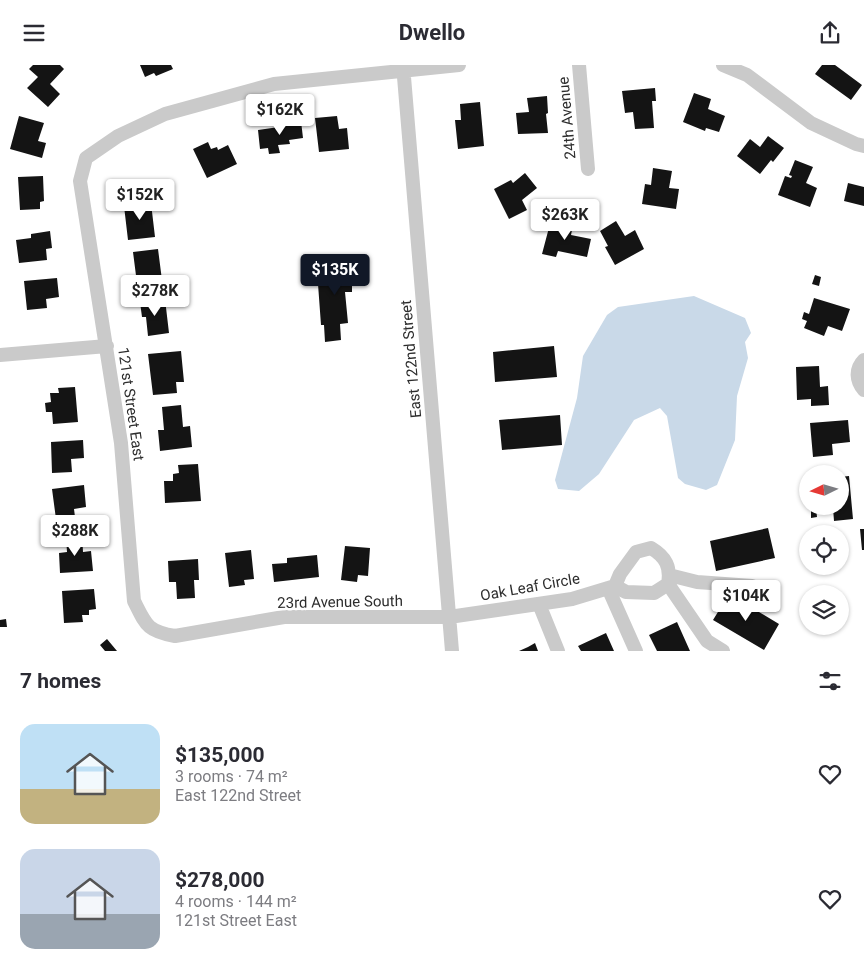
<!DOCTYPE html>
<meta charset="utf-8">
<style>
:root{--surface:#fff;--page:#f2f2f3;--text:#2b2b33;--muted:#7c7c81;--accent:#111827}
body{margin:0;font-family:Roboto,sans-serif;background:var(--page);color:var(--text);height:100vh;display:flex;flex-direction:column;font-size:19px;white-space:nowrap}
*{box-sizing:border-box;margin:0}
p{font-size:16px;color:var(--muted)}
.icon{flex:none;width:28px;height:28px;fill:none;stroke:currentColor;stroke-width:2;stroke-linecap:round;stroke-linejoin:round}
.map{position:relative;height:586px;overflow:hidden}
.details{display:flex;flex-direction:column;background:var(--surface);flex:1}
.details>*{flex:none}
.needle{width:32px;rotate:265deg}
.tools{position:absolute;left:799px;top:400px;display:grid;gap:10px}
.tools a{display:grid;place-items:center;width:50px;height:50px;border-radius:50%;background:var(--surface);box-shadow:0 1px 4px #0004;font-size:25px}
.price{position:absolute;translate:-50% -42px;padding:0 11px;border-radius:5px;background:#fff;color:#222;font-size:16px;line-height:32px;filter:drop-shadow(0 1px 2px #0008)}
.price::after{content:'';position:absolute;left:50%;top:30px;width:15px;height:11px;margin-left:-8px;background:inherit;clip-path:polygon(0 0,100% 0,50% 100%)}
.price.on{background:var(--accent);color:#fff}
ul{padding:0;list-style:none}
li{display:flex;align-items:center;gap:15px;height:125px;padding:0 20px}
li span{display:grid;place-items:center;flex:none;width:140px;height:100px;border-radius:15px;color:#555}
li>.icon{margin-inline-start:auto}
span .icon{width:60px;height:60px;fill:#fffc;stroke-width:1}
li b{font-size:21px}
h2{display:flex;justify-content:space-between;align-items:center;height:60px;padding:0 20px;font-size:21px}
header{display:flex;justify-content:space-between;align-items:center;height:65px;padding:0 20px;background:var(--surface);font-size:22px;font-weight:700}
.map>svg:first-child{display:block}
.water{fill:#c9d9e8}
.building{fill:#141414}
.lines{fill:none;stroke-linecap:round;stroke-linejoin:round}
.minor{stroke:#cacaca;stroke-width:14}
.labels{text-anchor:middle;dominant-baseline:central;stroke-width:5;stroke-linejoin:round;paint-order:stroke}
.street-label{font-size:15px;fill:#2d2d2d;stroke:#fff}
</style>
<header><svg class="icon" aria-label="menu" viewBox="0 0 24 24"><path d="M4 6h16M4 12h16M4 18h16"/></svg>Dwello<svg class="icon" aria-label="share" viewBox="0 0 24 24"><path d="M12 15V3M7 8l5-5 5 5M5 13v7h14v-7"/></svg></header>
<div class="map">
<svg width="864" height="586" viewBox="0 0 864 586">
<rect width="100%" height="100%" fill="#fff"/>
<path class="water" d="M694,231l51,22 6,15 -6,9 3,16 -11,38 -2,44 -18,45 -11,5 -21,-6 -7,-6 -11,-62 -7,-8 -26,12 -35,54 -20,17 -21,-2 -3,-9 22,-82 6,-42 24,-41 11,-8z"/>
<path class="building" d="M33,0h27l4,4 -14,15 10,10 -12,13 -21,-19 11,-11 -9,-8z
M140,0h31l2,4 -17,7 -2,-3 -9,4z
M822,0h13l27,20 -11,15 -36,-26z
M655,23l1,13h-4l2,27 -19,1 -2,-17 -8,1 -3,-22z
M694,28l17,6 -3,10 17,7 -6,16 -13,-4 -1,3 -22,-9z
M547,31l1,17 -2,1 2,19 -30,1 -2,-21 13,-1 -2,-14z
M480,37l4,44 -26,3 -3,-29h6l-1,-16z
M19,51l25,7 -6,18 8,2 -4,15 -32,-9z
M337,51l2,13 8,-1 2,21 -30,3 -4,-34z
M301,56l2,17 -14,2 1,4 -12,1 2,8 -11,1 -1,-6 -8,1 -2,-19 28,-4 -1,-3z
M768,71l16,12 -11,14 -2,-2 -11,14 -23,-18 13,-17 10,8z
M208,77l3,7 6,-2 1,3 10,-5 9,19 -30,14 -14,-29z
M795,95l18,7 -7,16 11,5 -7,19 -32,-12 7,-19 6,2 1,-2 -3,-1z
M653,103l19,3 -3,17 10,1 -3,20 -34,-5 3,-20 6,1z
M525,108l12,15 -15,12 5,10 -18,9 -15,-30 17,-9 2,3z
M43,111l1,25 -4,1v7l-20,1 -2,-33z
M848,118l16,4v19l-20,-5z
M151,138l4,34 -27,3 -4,-34z
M551,155l22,5 -2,10 20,4 -4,18 -29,-6 -2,6 -14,-3z
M616,156l9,15 10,-6 9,19 -29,16 -10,-18 3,-1 -8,-15z
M50,166l2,17 -6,1 1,11 -28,3 -3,-23 15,-2v-4z
M158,184l5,39 -25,3 -5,-39z
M349,195l2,14 14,-2 1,8 -14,1v11h-7l3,31 -8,1 1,16 -16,2 -1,-17h-3l-3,-41 2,-1 -1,-20z
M815,210l6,2 -2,9 -7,-2z
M57,213l2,19 -13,2 1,9 -20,2 -3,-29z
M814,233l36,11 -8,22 -14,-5 -4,10 -20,-8 3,-7 -5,-2 2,-7 5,2z
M165,234l4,34 -21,3 -2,-19h-4l-2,-15z
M554,281l3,31 -62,5 -2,-30z
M181,286l3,31h-8l1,11 -24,2 -5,-41z
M819,301l1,21 8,-1 1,19 -18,1v-7l-14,1 -1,-33z
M75,322l3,35 -25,2 -1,-12h-6l-1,-9 6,-1 -1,-9h9l-1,-5z
M181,340l2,22 7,-1 2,21 -32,4 -2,-21h6l-2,-23z
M560,350l2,30 -60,5 -3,-30z
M848,355l2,22 -18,2 1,11 -20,2 -3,-34z
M83,375l1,18 -13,1 1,13 -20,1 -1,-31z
M198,399l3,37 -36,2 -1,-22h9v-7l6,-1 -1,-8z
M849,411l4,43 -19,2 -1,-13 -13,1v-3h20v-29z
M84,420l2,22 -12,2 1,8 -19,2 -4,-30z
M816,443l1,9 -6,1v-9z
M768,463l7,30 -59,13 -6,-30z
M860,464h4v21h-2z
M82,470l1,17 8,-1 2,20 -33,2 -1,-20 8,-1 -1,-16z
M345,481l25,2 -2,28 -10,-1 -1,7 -16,-2z
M251,485l3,29 -10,1 1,5 -16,2 -4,-34z
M317,490l2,22 -45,5 -2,-18 15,-1v-5z
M198,494l1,21h-5l1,18 -18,1 -1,-17h-7l-1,-21z
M94,524l2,20 -7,1v5h-7l1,7 -19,1 -2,-32z
M729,529l50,30 -15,26 -51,-30z
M6,554l1,8h-7v-7z
M677,557l13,29h-33l-8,-16z
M606,568l8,18h-33l-3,-5z
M107,574l10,12h-12l-5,-6z
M535,578l3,8h-19l9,-4z"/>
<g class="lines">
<path class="minor" d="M403,0l49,586
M459,0l-185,19 -109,30 -47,22 -32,22 -6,23 41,262 13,158c12,24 13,30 41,35l109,-19h165l123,-18 43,-13
M579,0l9,104
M723,0l24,10 64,48 45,21 8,2
M0,290l107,-9
M864,295c-9,9 -8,21 0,30
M651,483c15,9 20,19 17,36l-14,9 -28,-1 -11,-6 5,-12 16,-22z
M669,510l28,7 55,4
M668,519l39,57 16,10
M608,523l28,63
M539,539l19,47"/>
</g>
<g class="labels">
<g class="street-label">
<text transform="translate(567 53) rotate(-95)">24th Avenue</text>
<text transform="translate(411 294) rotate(-95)">East 122nd Street</text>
<text transform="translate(131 339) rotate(82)">121st Street East</text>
<text transform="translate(530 522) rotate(-10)">Oak Leaf Circle</text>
<text transform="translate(340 537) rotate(-1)">23rd Avenue South</text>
</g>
</g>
</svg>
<div class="tools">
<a><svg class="needle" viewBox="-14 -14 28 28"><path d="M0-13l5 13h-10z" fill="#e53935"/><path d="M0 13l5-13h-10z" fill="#7c7c81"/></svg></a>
<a><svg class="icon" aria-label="locate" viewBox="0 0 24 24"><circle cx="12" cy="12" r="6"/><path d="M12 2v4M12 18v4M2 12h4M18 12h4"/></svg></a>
<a><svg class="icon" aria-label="layers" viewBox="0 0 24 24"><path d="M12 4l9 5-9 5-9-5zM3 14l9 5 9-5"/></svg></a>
</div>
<b class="price" style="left:280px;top:71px">$162K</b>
<b class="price" style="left:140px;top:156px">$152K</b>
<b class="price" style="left:565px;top:176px">$263K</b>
<b class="price on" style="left:335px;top:231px">$135K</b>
<b class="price" style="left:155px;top:252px">$278K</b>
<b class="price" style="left:75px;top:492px">$288K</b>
<b class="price" style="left:746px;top:557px">$104K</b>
</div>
<section class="details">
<h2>7 homes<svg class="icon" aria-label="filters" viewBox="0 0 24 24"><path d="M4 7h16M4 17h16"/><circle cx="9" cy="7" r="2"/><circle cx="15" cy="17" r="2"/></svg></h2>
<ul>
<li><span style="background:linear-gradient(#bfe0f5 65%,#c2b280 0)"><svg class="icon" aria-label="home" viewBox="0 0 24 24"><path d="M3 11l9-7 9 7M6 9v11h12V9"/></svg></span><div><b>$135,000</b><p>3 rooms · 74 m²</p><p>East 122nd Street</p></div><svg class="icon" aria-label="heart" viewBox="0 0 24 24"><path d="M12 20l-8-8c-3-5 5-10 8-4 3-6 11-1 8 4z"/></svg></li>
<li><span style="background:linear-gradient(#c9d6e8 65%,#9aa5b1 0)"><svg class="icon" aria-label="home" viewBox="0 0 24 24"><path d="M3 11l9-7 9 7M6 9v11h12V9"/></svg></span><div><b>$278,000</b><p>4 rooms · 144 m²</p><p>121st Street East</p></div><svg class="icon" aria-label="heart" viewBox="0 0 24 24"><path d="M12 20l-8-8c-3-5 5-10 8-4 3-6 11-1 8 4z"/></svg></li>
</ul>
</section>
